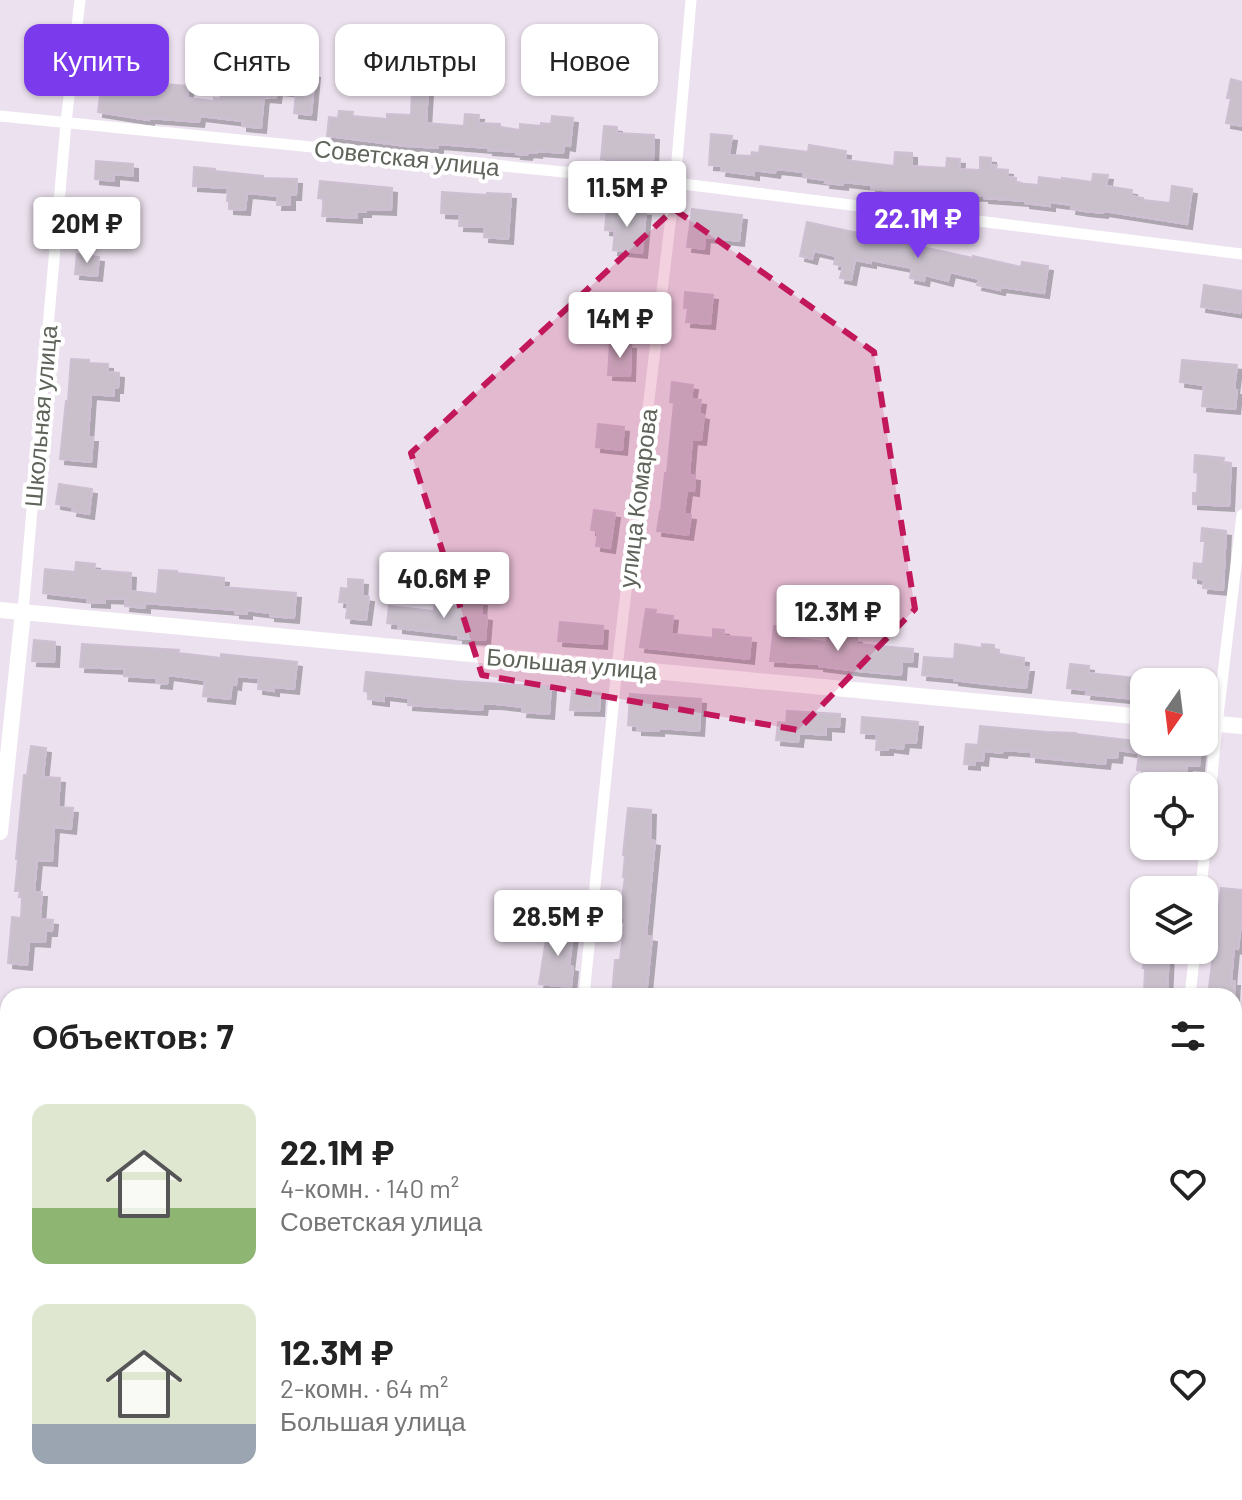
<!DOCTYPE html>
<html lang="ru">
<meta charset="utf-8">
<style>
:root{--surface:#fff;--page:#f6f6f6;--text:#222;--muted:#767676;--accent:#7c3aed}
body{margin:0;font-family:Barlow,sans-serif;background:var(--page);color:var(--text);height:100vh;display:flex;flex-direction:column;font-size:30px;white-space:nowrap}
*{box-sizing:border-box;margin:0}
p{font-size:26px;color:var(--muted)}
.icon{flex:none;width:44px;height:44px;fill:none;stroke:currentColor;stroke-width:2;stroke-linecap:round;stroke-linejoin:round}
.map{position:relative;flex:1;overflow:hidden}
.sheet{position:absolute;left:0px;top:988px;width:1242px;height:512px;display:flex;flex-direction:column;background:var(--surface);border-radius:24px 24px 0 0;box-shadow:0 2px 6px #0004}
.sheet>*{flex:none}
.top-card{position:absolute;left:24px;top:24px;width:800px;height:72px;display:flex;gap:16px}
.needle{width:52px;rotate:194deg}
.tools{position:absolute;left:1130px;top:668px;display:grid;gap:16px}
.tools a{display:grid;place-items:center;width:88px;height:88px;border-radius:16px;background:var(--surface);box-shadow:0 2px 6px #0004;font-size:40px}
.price{position:absolute;translate:-50% -68px;padding:0 18px;border-radius:8px;background:#fff;color:#222;font-size:26px;line-height:52px;filter:drop-shadow(0 2px 4px #0008)}
.price::after{content:'';position:absolute;left:50%;top:48px;width:24px;height:18px;margin-left:-12px;background:inherit;clip-path:polygon(0 0,100% 0,50% 100%)}
.price.active{background:var(--accent);color:#fff}
ul{padding:0;list-style:none}
li{display:flex;align-items:center;gap:24px;height:200px;padding:0 32px}
li span{display:grid;place-items:center;flex:none;width:224px;height:160px;border-radius:16px;color:#555}
li>.icon{margin-inline-start:auto}
span .icon{width:96px;height:96px;fill:#fffc;stroke-width:1}
li b{font-size:34px}
h2{display:flex;justify-content:space-between;align-items:center;height:96px;padding:0 32px;font-size:34px}
.tag{padding:0 28px;border-radius:16px;background:var(--surface);box-shadow:0 2px 6px #0004;font-size:28px;line-height:72px}
.tag.active{background:var(--accent);color:#fff}
.map>svg:first-child{display:block}
.building{fill:#c9c0cc;stroke:#cebfd3;stroke-width:2;filter:url(#shadow)}
.lines{fill:none;stroke-linecap:round;stroke-linejoin:round}
.path{stroke:#cea996;stroke-width:2;stroke-dasharray:8 4;stroke-linecap:butt}
.street{stroke:#fff;stroke-width:11}
.secondary{stroke:#fff;stroke-width:16}
.marked{fill:#c2185b;fill-opacity:0.2;stroke:#c2185b;stroke-width:6;stroke-dasharray:16 10;stroke-linejoin:round}
.labels{text-anchor:middle;dominant-baseline:central;stroke-width:8;stroke-linejoin:round;paint-order:stroke}
.street-label{font-size:24px;fill:#5e645a;stroke:#fff}
</style>
<div class="map">
<svg width="1242" height="1500" viewBox="0 0 1242 1500">
<defs>
<filter id="shadow"><feDropShadow dx="5" dy="5" stdDeviation="0" flood-color="#0004"/></filter>
</defs>
<rect width="100%" height="100%" fill="#ece1ee"/>
<path class="building" d="M135,69l13,2 -1,12 42,3 -2,12 27,3v-3l6,1 1,-6h6l1,-8 14,2v5l22,3 -3,33 -19,-2v-5l-42,-5 -1,6 -50,-4v2l-51,-8 3,-24 31,4z
M273,69l42,4 -4,42 -17,-2 2,-21 -19,-2 -1,8 -11,-1 2,-23h5z
M1231,79l11,3v44l-16,-3 5,-25h-4z
M412,89l16,1 -2,33 38,3 1,-12 14,1 -1,8 22,1v3l20,3v-6l21,2v-3l10,1 1,-8 21,2 -3,28 -6,-1 -1,8 -26,-2v2l-9,-1 -1,3 -11,-1 1,-2 -29,-2v-2l-50,-4v4l-32,-2 -79,-10 2,-19 9,1 1,-7 14,1 -1,4 35,3v-5l24,1z
M604,126l13,1v6l37,2 -1,26 -52,-2z
M711,134l21,2 -3,19 22,1 1,-4 7,1 1,-7 48,6 1,-7 37,6 -1,9 49,6 1,-14 17,1v13l34,2 1,-10 13,1 -1,10 21,1v-13l11,1v7h6l-1,4 12,1 -1,7 9,1v5l22,2 1,-8 23,3v-2l30,4 1,-8 15,1 -2,11 26,4 -1,6 12,2v2l27,3 2,-17 20,3 -5,35 -83,-13 -1,2 -19,-2 -13,-2 1,-4 -22,-3v4l-25,-3v-2l-41,-3v-2l-26,-1v3h-13v-3l-74,-6v-4l-28,-3v3l-18,-2 1,-3 -23,-3v-5l-27,-3 -1,4 -21,-3v5l-33,-4 1,-5 -13,-1z
M96,161l37,3v12l-19,-2v7l-19,-2z
M194,167l21,2v2l48,5v2l34,1 -1,16h-6v10h-13l1,-9 -31,-3 -2,17 -16,-1v-8h-2l1,-13 -35,-2z
M320,181l72,7 -1,22 -25,-1v3h-9v6l-35,-2 2,-17 -6,-1z
M442,192l45,3v-2l24,1 -3,45 -24,-2 1,-10 -26,-1 1,-12 -19,-1z
M607,207l39,4 -4,42 -29,-3 2,-19 -10,-1z
M692,209l50,6 -3,26 -34,-4 -1,12 -17,-2z
M807,222l166,36v-2l48,11 1,-5 26,4 -4,27 -43,-6 -1,3 -23,-5 2,-6 -29,-7 -2,9 -23,-6 -1,6 -14,-3 2,-10 -41,-8v3l-16,-3 -4,20 -11,-2 3,-12 -9,-2 2,-8 -22,-5 -2,8 -12,-3z
M77,254l22,3 -2,19 -22,-2z
M1204,285l38,6 -2,22 -39,-6z
M685,292l28,3 -3,29 -24,-2 2,-14h-4z
M610,343l21,1 -1,32 -22,-1z
M71,359l18,1v3l19,1v8l11,1 -1,15h-4v8l-23,-2 -3,43h5l-2,25 -31,-3 6,-58h2z
M1182,360l55,5 -3,25h3l-2,19 -33,-3 2,-21 -24,-3z
M672,382l21,3 -2,14 10,1 -2,14 5,1 -3,25 -9,-1 -3,36 6,1 -1,15 -7,-1 -3,24 7,1 -3,20 -31,-4 3,-20h1l4,-38h2l7,-70 -4,-1z
M598,424l26,3 -2,23 -26,-3z
M1195,455l29,3 -1,5h8l-2,43 -36,-2v-11h4l1,-20 -4,-1z
M59,484l33,5 -3,25 -17,-3 1,-4 -17,-3z
M594,510l21,3 -5,35 -14,-2 2,-15 -7,-1z
M1202,528l24,3 -3,59 -20,-2 1,-8 -11,-2 1,-15 9,1 2,-23h-4z
M76,562l19,2 -1,6 37,3 -1,18 27,3 2,-24 18,1v2l47,5 -1,9 73,6 -2,25 -24,-2v-3l-23,-3v4l-12,-1v-3l-90,-7v5l-20,-2 1,-7 -21,-1v5l-18,-1v-4l-44,-5 2,-24 30,3z
M348,579l15,1 -1,16 7,1 -3,23 -20,-2 2,-15 -9,-1 2,-14 7,1z
M458,600l24,1 -1,14 6,1 -2,24 -27,-2v-3l-60,-7v-4l-11,-1 2,-17 45,5 1,-6 23,2z
M646,609l10,1 -1,4 18,2 -2,18 42,4v-9l11,1 -1,6 28,2 -2,21 -109,-12z
M560,622l43,4 -1,18 -44,-3z
M774,626l17,2 -1,10 37,4 1,-7 29,3v6l56,5 -1,13 -10,-1 -1,14 -43,-4 -39,-5v-2l-49,-3z
M34,640l21,2 -1,20 -22,-1z
M82,644l97,6 -1,3 43,5v-4l76,8 -3,27 -20,-2v4l-16,-2 1,-11 -22,-2 -1,9 -4,-1 -2,15 -27,-3 2,-16 -37,-5 -1,9 -11,-1 1,-5 -33,-2 1,-7 -45,-2z
M955,644l27,4v-4l12,1v4l5,1 -1,4 26,4 -1,9h6l-3,21 -57,-6 -15,-2v-2l-32,-3 2,-18 30,2z
M1070,664l19,2 -1,7 56,6v21l-58,-6 1,-4 -20,-2z
M366,672l90,9 95,6 -2,27 -27,-2 1,-5 -27,-3h-13l-1,6 -74,-5 1,-7 -25,-3v6l-16,-2v-7l-4,-1z
M572,691l28,2 -1,18 -29,-1z
M630,694l71,5 -2,32 -40,-3v3l-22,-1v-4l-9,-1z
M787,711l53,3 -1,13 -13,-1v9l-27,-2 -1,9 -22,-2 2,-18 8,1z
M862,717l56,5 -2,21 -12,-1 -1,7 -15,-2v3h-12l1,-16 -16,-1z
M980,726l66,6 30,1v1l68,8h20v2l37,4 -2,18 -12,-1 -1,8 -49,-3 2,-17 -21,-3 -1,8 -11,-1 -1,7 -74,-7v-5l-28,-2 -1,3 -18,-2 -1,10 -8,-1v5l-11,-1 2,-20 12,1z
M31,746l15,2 -3,29 17,1 -2,29 15,1 -2,21 -17,-2 -2,34 -15,-1 -3,32h8l-2,27 13,1 -1,11h-6l-1,11 -16,-1 -2,24 -19,-2 4,-46 9,1 1,-21h-3l1,-6h-5l3,-32h-2l8,-84h3z
M628,808l23,2 -1,30 5,1 -9,95 6,1 -6,59h-34l3,-36h5l5,-42 -9,-1 2,-17h4l3,-23h-2l2,-21 -2,-1z
M1221,888l21,2v26l-4,33 -4,-1 -3,33h4l-1,15h-26z
M556,924l18,2 -5,40 4,1 -2,20 -32,-3 8,-51 8,1z
M1144,950h25l-2,45 -23,-1 1,-26h-2z"/>
<g class="lines">
<path class="path" d="M469,1500l8,-8
M509,1500l2,-8"/>
<path class="street" d="M0,116l675,67 567,71
M23,612l43,-489 14,-123
M1201,890l16,-166 25,-209
M584,996l33,-329 58,-484 16,-183
M1190,996l5,-46
M0,1110l8,1
M1234,1222l8,1
M541,1500l1,-8
M1145,1500v-8"/>
<path class="secondary" d="M0,610l1144,107
M1204,723l38,3
M0,832l23,-220"/>
</g>
<path class="marked" d="M674,209l200,143 41,257 -117,121 -316,-55 -71,-222z"/>
<g class="labels">
<g class="street-label">
<text transform="translate(407 157) rotate(6)">Советская улица</text>
<text transform="translate(40 416) rotate(-85)">Школьная улица</text>
<text transform="translate(637 498) rotate(-83)">улица Комарова</text>
<text transform="translate(572 663) rotate(5)">Большая улица</text>
</g>
</g>
</svg>
<div class="tools">
<a><svg class="needle" viewBox="-14 -14 28 28"><path d="M0-13l5 13h-10z" fill="#e53935"/><path d="M0 13l5-13h-10z" fill="#767676"/></svg></a>
<a><svg class="icon" aria-label="locate" viewBox="0 0 24 24"><circle cx="12" cy="12" r="6"/><path d="M12 2v4M12 18v4M2 12h4M18 12h4"/></svg></a>
<a><svg class="icon" aria-label="layers" viewBox="0 0 24 24"><path d="M12 4l9 5-9 5-9-5zM3 14l9 5 9-5"/></svg></a>
</div>
<b class="price" style="left:627px;top:229px">11.5M ₽</b>
<b class="price active" style="left:918px;top:260px">22.1M ₽</b>
<b class="price" style="left:87px;top:265px">20M ₽</b>
<b class="price" style="left:620px;top:360px">14M ₽</b>
<b class="price" style="left:444px;top:620px">40.6M ₽</b>
<b class="price" style="left:838px;top:653px">12.3M ₽</b>
<b class="price" style="left:558px;top:958px">28.5M ₽</b>
<div class="top-card">
<a class="tag active">Купить</a>
<a class="tag">Снять</a>
<a class="tag">Фильтры</a>
<a class="tag">Новое</a>
</div>
<section class="sheet">
<h2>Объектов: 7<svg class="icon" aria-label="filters" viewBox="0 0 24 24"><path d="M4 7h16M4 17h16"/><circle cx="9" cy="7" r="2"/><circle cx="15" cy="17" r="2"/></svg></h2>
<ul>
<li><span style="background:linear-gradient(#dfe7d0 65%,#8fb573 0)"><svg class="icon" aria-label="home" viewBox="0 0 24 24"><path d="M3 11l9-7 9 7M6 9v11h12V9"/></svg></span><div><b>22.1M ₽</b><p>4-комн. · 140 m²</p><p>Советская улица</p></div><svg class="icon" aria-label="heart" viewBox="0 0 24 24"><path d="M12 20l-8-8c-3-5 5-10 8-4 3-6 11-1 8 4z"/></svg></li>
<li><span style="background:linear-gradient(#dfe7d0 75%,#9aa5b1 0)"><svg class="icon" aria-label="home" viewBox="0 0 24 24"><path d="M3 11l9-7 9 7M6 9v11h12V9"/></svg></span><div><b>12.3M ₽</b><p>2-комн. · 64 m²</p><p>Большая улица</p></div><svg class="icon" aria-label="heart" viewBox="0 0 24 24"><path d="M12 20l-8-8c-3-5 5-10 8-4 3-6 11-1 8 4z"/></svg></li>
</ul>
</section>
</div>
